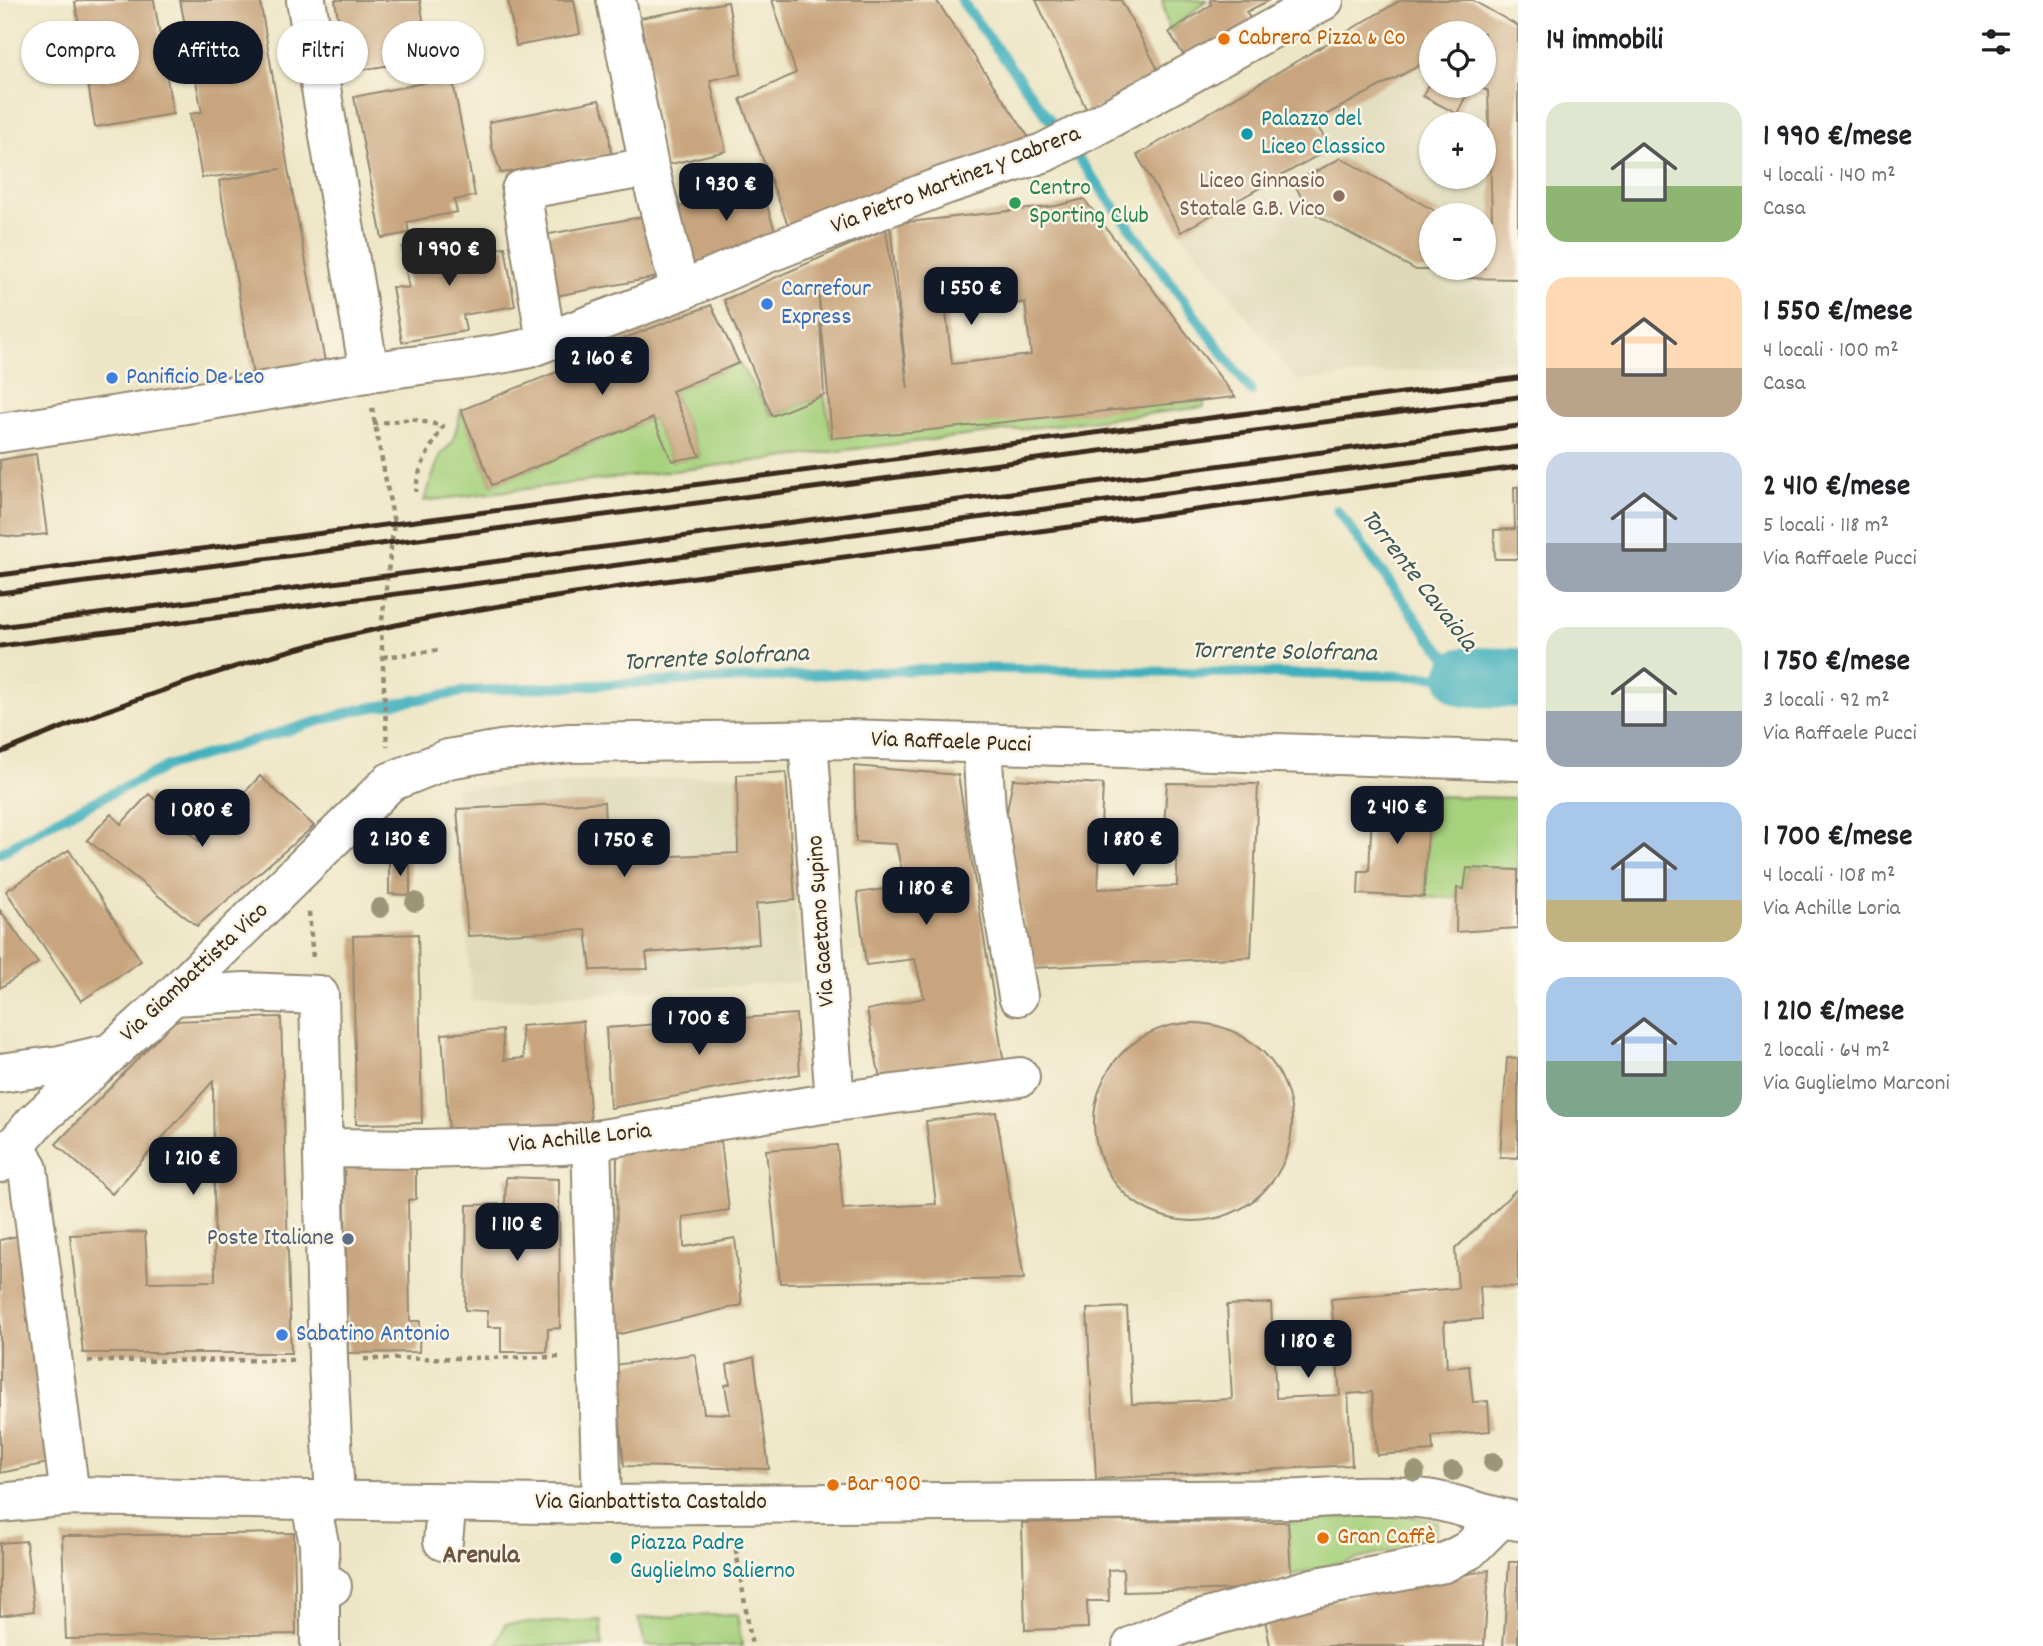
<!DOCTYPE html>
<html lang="it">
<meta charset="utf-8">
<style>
:root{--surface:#fff;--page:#f6f6f6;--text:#202124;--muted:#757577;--accent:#111827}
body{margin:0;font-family:Dekko,sans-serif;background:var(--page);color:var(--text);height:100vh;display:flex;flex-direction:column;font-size:26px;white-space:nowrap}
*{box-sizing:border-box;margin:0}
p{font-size:23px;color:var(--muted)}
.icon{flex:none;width:38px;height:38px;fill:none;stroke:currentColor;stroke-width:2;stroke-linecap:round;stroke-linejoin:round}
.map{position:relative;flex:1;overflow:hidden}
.details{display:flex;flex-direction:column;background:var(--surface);width:525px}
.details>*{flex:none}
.hud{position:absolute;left:21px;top:21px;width:665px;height:63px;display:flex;gap:14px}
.fabs{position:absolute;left:1419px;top:21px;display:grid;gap:14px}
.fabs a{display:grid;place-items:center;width:77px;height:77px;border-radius:50%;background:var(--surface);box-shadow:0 2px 5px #0004;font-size:35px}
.price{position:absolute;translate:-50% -60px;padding:0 16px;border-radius:14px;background:var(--accent);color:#fff;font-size:23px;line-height:46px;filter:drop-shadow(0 2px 4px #0008)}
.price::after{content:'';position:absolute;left:50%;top:42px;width:21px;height:16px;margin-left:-10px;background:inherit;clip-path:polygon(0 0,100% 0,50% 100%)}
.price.active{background:#222;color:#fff}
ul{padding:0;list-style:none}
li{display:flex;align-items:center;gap:21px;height:175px;padding:0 28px}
li span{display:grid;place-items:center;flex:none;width:196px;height:140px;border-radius:21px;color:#555}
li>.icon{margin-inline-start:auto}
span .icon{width:84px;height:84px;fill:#fffc;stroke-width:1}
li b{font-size:30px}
h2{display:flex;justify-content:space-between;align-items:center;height:84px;padding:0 28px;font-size:30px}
.tag{padding:0 24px;border-radius:32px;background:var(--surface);box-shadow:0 2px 5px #0004;font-size:24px;line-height:63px}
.tag.active{background:var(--accent);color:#fff}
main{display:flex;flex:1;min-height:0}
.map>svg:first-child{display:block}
.built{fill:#ddd9b8;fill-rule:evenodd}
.green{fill:#a6d17d;stroke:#707e4e;stroke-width:2}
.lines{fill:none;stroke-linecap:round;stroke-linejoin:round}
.stream{stroke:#41b0bd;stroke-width:10}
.river{stroke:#41b0bd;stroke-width:60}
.building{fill:#c8a57e;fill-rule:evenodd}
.minor-casing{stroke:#948872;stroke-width:42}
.major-casing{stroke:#948872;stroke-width:42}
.path{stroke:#948872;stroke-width:4.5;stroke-dasharray:5 5;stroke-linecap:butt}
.minor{stroke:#fff;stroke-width:38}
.major{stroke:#fff;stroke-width:38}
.rail{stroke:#3b2a1e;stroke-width:5}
.tree{fill:#9a9677}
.food-dot{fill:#e8710a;stroke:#fcf5e5;stroke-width:2.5}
.culture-dot{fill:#0f9aa8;stroke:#fcf5e5;stroke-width:2.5}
.education-dot{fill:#8d6e63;stroke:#fcf5e5;stroke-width:2.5}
.leisure-dot{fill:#2e9e5b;stroke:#fcf5e5;stroke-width:2.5}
.shop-dot{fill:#3f7fe0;stroke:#fcf5e5;stroke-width:2.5}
.service-dot{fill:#5c6f8a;stroke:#fcf5e5;stroke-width:2.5}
.labels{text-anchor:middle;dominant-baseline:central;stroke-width:5;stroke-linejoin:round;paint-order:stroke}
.food-label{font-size:24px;fill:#c56008;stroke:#fcf5e5;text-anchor:start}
.culture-label{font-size:24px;fill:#0d838f;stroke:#fcf5e5;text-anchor:start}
.street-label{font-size:24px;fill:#3b2a1e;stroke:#fcf5e5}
.education-label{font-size:24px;fill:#785e54;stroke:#fcf5e5;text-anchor:end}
.leisure-label{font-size:24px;fill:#27864d;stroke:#fcf5e5;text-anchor:start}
.shop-label{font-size:24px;fill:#366cbe;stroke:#fcf5e5;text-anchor:start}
.service-label{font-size:24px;fill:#4e5e75;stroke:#fcf5e5;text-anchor:end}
.water-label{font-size:26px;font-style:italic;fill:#3d5956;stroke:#fcf5e5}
.neighbourhood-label{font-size:26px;font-weight:bold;fill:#6c5540;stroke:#fcf5e5}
</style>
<main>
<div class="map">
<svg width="1518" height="1646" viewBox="0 0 1518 1646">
<rect width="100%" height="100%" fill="#fcf5e5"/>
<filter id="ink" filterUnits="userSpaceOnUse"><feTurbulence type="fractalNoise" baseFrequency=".0143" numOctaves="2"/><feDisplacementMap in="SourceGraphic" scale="14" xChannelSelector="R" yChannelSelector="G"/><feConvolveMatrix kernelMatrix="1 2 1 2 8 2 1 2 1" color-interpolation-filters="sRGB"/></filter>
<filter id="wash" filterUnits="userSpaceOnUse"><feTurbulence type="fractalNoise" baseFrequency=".00686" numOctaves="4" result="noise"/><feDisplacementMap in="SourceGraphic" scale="28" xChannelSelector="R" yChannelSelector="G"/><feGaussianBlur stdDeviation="1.57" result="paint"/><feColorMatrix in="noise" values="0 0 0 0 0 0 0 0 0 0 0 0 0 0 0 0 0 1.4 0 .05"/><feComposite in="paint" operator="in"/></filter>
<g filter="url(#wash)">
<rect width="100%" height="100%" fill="#ede6c6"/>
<path class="built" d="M1401,0h71l46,26v334l-221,21 -116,-149 -44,-77zM1432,33h52v53h-52zM1432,124h52v53h-52zM1432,215h52v53h-52z
M786,772l15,210 -329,19 -16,-212z"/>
<path class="green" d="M1162,0h45l-38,32z
M739,363l33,53 52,-21 8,42 372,-37v7l-780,94 16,-46 13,-13 8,-32 31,75 161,-67 19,43 28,-5 -28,-65z
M1430,796l88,2v72l-51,-2 -3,21h-7l-1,9 -32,-1z
M1397,1513l41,9 -4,19 -143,34 -3,-53z
M737,1614l5,32h-96l-8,-28z
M601,1620l1,26h-106l9,-22z"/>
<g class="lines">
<path class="stream" d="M961,0l100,135
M1070,147l181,244
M1337,510l94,129 35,38
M0,853l58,-34 112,-54 187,-55 111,-19 492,-23 506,9"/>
<path class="river" d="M1466,677l52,1"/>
</g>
<g id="blocks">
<path class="building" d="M85,0h69l19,114 -78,13 -20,-125z
M180,0h80l28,169 39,203 -72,14 -36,-205 62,-12 -79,9 -12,-64 12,-2z
M335,0h85l9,59 -82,13z
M508,0h66l6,34 -64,12z
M772,0h164l94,139 -239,94 -51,-134 56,-26z
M1036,0h85l41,77 -74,36z
M1210,0h60l-24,12 9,14 -67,36 -19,-30 42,-27z
M1401,0h71l46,26v253l-59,-1v-10h25v-50h8l-4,-127 -10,-5h6v-53h-52v26l-118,62 17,27 -150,84 -44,-77z
M728,2l13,72 -31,6 16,71 -59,14 -27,-147z
M452,77l23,119 -21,4 3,12 -50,10 2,11 -27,5 -28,-141z
M1432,80v6h39l-14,28 -34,-18z
M599,100l9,24 3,30 -110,19 -9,-26 -3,-25z
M1341,158l101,57h-10v55h-16l-108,-60 -14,-27z
M760,182l17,56 -84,26 -18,-56z
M1084,199l151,198 -323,35 -80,6 -14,-153 6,110 -52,21 -48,-116 162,-71 22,160 -18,-165 166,-18zM1013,287l2,17 10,-2 6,53 -79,9 -8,-69z
M646,216l12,61 -103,19 -11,-61z
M456,237l3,18 46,-8 10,59 -52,9 3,16 -64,11 -10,-55 17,1 -7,-41z
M711,305l28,58 -67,28 28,65 -28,5 -19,-43 -161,67 -31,-75 106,-42 -2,-7z
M36,454l11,80 -30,3 -17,-2v-75z
M1514,487h4v72h-23l-1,-29 21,-1z
M854,766l104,9 46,289 -123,20 -14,-74 57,-12 -9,-39 -49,6 -9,-72 48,-7 -9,-42 -40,-2z
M786,772l9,128 -39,4 3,40 -113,9 2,16 -57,1 -5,-40 -118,6 -11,-127 147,-7 2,38 -18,2 2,18 148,-7 -1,-78z
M260,776l54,50 -117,100 -110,-86 24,-26 10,10 28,-30 50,47z
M1013,779l90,5 -5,105 79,-3v-57l-13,-2 3,-44 91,1 -7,173 -220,11 -25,-151z
M1373,793l57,3 -6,101 -66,-3 1,-23h10z
M69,850l72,111 -60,40 -75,-110z
M389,861h21v34l-21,-1z
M1467,868l51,2v58l-62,4 1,-44 7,1z
M0,910l38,53 -38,25z
M418,934l4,189 -66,1 -3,-188z
M796,1014l4,60 -190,34 -4,-80z
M281,1017l10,336h-208l-13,-118 75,-3 3,50 67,-1 -2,-200 -101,113 -56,-50 118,-123z
M583,1021l8,101 -142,11 -7,-99 60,-4 2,30 20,-2 -3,-32z
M1094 1122a99 99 0 1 1 198 0a99 99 0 1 1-198 0Z
M1507,1058l11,1v99l-18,-1z
M996,1112l28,167 -244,4 -14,-133 71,-5 6,64 93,-5 -10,-83z
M721,1141l8,69 -46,7 1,30 51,-9 7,67 -126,30 1,-182z
M344,1162l72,4v33l-8,1 2,121h10l-1,31 -71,1z
M506,1177l53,2 1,149 -12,1 -1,23h-46v-25h-13l-1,-16 -22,-1 2,-105 38,-1z
M1518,1188v99l-38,-1 2,33 -38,3 3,46 22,-2 4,36 15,-1 2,30 -58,5 1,15 -56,4 -5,-63 -24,2 4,71 -256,14 -9,-170 40,-2 5,97 100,-5 -5,-94 44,-2 5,95 64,-3 -9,-96 127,-11 -3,-39z
M17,1236l36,226 -53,11v-233z
M695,1354l9,59 26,1 -5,-29 5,-1 -3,-19 27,-8 15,112 -145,-3 -10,-101z
M1085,1521l203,1 3,53 -38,14 -129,3 -1,-23 -15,1 1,31h-22l1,27 -63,2 -3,-107z
M294,1533l2,101 -230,5 -4,-103z
M26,1541l8,70 -34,5v-73z
M1509,1562h9v84h-15z
M1489,1570l-5,76h-214l-6,-32z"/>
</g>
</g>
<g filter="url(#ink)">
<use href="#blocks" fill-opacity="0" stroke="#948872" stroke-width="2"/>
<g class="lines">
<g class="minor-casing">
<path id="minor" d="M306,0l63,372
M616,0l33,167 31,124
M546,341l-25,-151 128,-23
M0,433c123,-18 245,-38 366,-60 54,-10 110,-12 163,-25l151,-57 83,-36 182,-70 98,-32 49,-25 232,-128
M808,740l27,362
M982,744l4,66 32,186
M173,996l72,-4 74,3 9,364 7,141
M591,1142l11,363
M13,1146l9,11 6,12 42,327
M323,1148l100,1 141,-4 271,-43 185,-25
M310,1500l9,43 1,43h12
M443,1541l4,-39
M320,1646v-60
M1132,1646l50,-21 131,-37 131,-25 25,-13 32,-32"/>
</g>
<g class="major-casing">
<path id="major" d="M0,1073l60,-8 47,-11
M0,1163l34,-40 139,-127 217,-214 58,-23 53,-9 69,-7 277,-4 671,22
M0,1503l70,-7 532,9 700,-6c44,-3 87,-6 131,1 29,5 56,17 85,21"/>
</g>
<path class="path" d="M372,408l22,115 -13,106 6,117
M373,424l39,-5 31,7c-12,22 -26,41 -27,66
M383,657l57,-7
M309,912l4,47
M364,1359l198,-2
M88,1361l205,-1
M734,1539l18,107"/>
<use href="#minor" class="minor"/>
<use href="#major" class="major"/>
<path class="rail" d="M0,575l1518,-197
M0,593l1518,-196
M0,627l1518,-201
M0,646l1518,-199
M0,753c102,-43 205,-80 311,-108 101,-27 206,-42 309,-58l898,-120"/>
</g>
<g class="tree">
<circle cx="415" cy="902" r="10"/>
<circle cx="380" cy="908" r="10"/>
<circle cx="1493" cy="1462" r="10"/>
<circle cx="1453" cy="1471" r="10"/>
<circle cx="1415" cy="1472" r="10"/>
</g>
</g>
<g class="food-dot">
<circle cx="1224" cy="39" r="7"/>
<circle cx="833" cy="1485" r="7"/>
<circle cx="1323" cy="1538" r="7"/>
</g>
<g class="culture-dot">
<circle cx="1247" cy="134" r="7"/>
<circle cx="616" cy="1558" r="7"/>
</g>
<circle class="education-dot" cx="1339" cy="196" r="7"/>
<circle class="leisure-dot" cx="1015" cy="203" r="7"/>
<g class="shop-dot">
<circle cx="767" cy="304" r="7"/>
<circle cx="112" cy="378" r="7"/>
<circle cx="282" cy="1335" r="7"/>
</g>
<circle class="service-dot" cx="348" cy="1239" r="7"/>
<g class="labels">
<g class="food-label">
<text x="1238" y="39">Cabrera Pizza &amp; Co</text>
<text x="847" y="1485">Bar 900</text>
<text x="1337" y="1538">Gran Caffè</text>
</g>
<g class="culture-label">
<text x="1261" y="120">Palazzo del<tspan x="1261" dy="28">Liceo Classico</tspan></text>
<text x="630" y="1544">Piazza Padre<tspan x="630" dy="28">Guglielmo Salierno</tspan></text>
</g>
<g class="street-label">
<text transform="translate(956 181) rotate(-21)">Via Pietro Martinez y Cabrera</text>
<text transform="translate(951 743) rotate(2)">Via Raffaele Pucci</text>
<text transform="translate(822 921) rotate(-94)">Via Gaetano Supino</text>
<text transform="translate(195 973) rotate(-43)">Via Giambattista Vico</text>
<text transform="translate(580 1139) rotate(-6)">Via Achille Loria</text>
<text x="651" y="1503">Via Gianbattista Castaldo</text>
</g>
<g class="education-label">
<text x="1325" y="182">Liceo Ginnasio<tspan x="1325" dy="28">Statale G.B. Vico</tspan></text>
</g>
<g class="leisure-label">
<text x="1029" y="189">Centro<tspan x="1029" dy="28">Sporting Club</tspan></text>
</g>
<g class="shop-label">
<text x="781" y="290">Carrefour<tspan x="781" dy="28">Express</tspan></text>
<text x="126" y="378">Panificio De Leo</text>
<text x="296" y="1335">Sabatino Antonio</text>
</g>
<g class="service-label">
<text x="334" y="1239">Poste Italiane</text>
</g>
<g class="water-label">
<text transform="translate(1418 581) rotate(52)">Torrente Cavaiola</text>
<text transform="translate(1284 653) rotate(1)">Torrente Solofrana</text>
<text transform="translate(716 659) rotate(-3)">Torrente Solofrana</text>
</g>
<g class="neighbourhood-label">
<text x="481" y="1556">Arenula</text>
</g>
</g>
</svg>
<div class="fabs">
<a><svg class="icon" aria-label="locate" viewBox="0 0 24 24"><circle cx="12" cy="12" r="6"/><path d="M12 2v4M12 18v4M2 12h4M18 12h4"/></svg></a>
<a>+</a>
<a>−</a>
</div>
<b class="price" style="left:726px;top:223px">1 930 €</b>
<b class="price active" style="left:449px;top:288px">1 990 €</b>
<b class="price" style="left:971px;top:327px">1 550 €</b>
<b class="price" style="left:602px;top:397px">2 160 €</b>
<b class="price" style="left:1397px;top:846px">2 410 €</b>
<b class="price" style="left:202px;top:849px">1 080 €</b>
<b class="price" style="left:400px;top:878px">2 130 €</b>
<b class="price" style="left:1133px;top:878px">1 880 €</b>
<b class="price" style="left:624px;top:879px">1 750 €</b>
<b class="price" style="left:926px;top:927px">1 180 €</b>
<b class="price" style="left:699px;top:1057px">1 700 €</b>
<b class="price" style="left:193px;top:1197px">1 210 €</b>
<b class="price" style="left:517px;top:1263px">1 110 €</b>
<b class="price" style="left:1308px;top:1380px">1 180 €</b>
<div class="hud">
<a class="tag">Compra</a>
<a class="tag active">Affitta</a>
<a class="tag">Filtri</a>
<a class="tag">Nuovo</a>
</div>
</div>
<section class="details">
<h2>14 immobili<svg class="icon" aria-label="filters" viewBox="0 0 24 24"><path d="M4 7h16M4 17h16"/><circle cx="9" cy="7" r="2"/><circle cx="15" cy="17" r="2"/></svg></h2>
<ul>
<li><span style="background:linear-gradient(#dfe7d0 60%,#8fb573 0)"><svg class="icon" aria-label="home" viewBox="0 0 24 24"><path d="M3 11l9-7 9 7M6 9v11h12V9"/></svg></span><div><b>1 990 €/mese</b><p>4 locali · 140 m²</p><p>Casa</p></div></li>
<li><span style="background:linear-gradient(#ffd9b3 65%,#b9a48a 0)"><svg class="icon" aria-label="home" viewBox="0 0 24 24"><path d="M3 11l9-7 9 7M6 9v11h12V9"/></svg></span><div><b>1 550 €/mese</b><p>4 locali · 100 m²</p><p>Casa</p></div></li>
<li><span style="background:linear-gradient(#c9d6e8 65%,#9aa5b1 0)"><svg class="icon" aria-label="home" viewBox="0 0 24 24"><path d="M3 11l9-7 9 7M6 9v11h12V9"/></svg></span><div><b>2 410 €/mese</b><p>5 locali · 118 m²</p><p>Via Raffaele Pucci</p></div></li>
<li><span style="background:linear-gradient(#dfe7d0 60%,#9aa5b1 0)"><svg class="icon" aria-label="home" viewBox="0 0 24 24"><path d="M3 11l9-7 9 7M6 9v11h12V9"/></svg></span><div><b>1 750 €/mese</b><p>3 locali · 92 m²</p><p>Via Raffaele Pucci</p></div></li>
<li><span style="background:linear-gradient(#a9c7e8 70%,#c2b280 0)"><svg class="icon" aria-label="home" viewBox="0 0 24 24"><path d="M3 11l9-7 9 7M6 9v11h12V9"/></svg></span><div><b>1 700 €/mese</b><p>4 locali · 108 m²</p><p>Via Achille Loria</p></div></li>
<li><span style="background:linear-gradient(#a9c7e8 60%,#7fa58c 0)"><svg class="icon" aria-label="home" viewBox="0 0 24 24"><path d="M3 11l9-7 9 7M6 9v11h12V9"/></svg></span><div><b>1 210 €/mese</b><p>2 locali · 64 m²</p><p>Via Guglielmo Marconi</p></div></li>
</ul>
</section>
</main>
